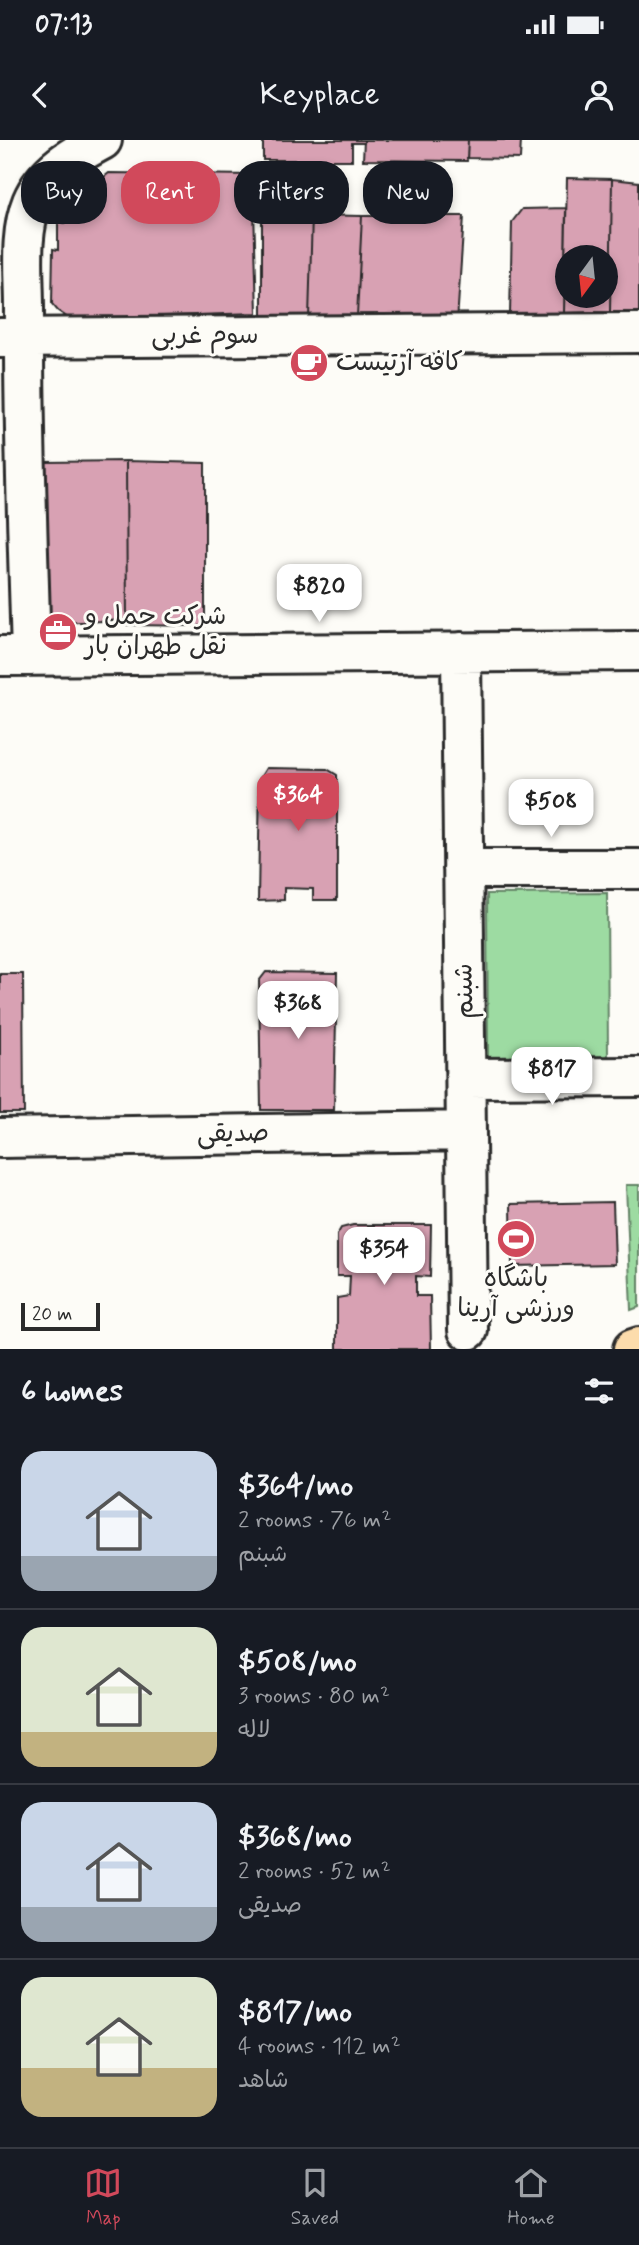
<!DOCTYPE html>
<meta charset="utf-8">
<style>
:root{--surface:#171b24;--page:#20242c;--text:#f1f3f6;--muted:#9ea1a6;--line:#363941;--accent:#d1495b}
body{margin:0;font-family:Mynerve,"Playpen Sans Arabic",sans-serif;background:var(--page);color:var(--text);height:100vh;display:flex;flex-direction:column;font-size:26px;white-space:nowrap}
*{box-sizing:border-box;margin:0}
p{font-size:23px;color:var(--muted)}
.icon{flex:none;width:38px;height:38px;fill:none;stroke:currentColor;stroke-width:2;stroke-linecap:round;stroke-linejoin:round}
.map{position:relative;height:1209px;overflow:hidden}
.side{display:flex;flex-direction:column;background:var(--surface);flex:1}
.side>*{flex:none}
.guide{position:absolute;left:21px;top:21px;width:598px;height:63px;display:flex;gap:14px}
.needle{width:46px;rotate:195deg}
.buttons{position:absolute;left:555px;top:105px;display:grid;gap:14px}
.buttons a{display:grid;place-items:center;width:63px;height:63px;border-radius:50%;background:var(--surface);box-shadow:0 4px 10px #0003;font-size:35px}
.scale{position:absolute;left:21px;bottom:18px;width:79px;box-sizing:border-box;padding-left:7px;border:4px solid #2b2b2b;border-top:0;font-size:19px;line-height:24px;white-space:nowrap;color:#2b2b2b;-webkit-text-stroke:5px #fdfcf7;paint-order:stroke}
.price{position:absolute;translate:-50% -60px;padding:0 16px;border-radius:14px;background:#fff;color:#222;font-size:23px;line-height:46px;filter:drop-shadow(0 2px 4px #0008)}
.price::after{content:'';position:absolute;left:50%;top:42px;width:21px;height:16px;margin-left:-10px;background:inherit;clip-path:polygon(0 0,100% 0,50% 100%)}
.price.on{background:var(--accent);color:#fff}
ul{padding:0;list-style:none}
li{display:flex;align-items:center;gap:21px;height:175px;padding:0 21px}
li+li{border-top:2px solid var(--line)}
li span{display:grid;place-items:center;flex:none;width:196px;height:140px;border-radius:21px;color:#555}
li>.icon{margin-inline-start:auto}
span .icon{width:84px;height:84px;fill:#fffc;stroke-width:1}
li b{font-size:30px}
h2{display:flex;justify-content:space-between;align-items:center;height:84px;padding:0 21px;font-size:30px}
.tag{padding:0 24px;border-radius:28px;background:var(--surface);box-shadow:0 4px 10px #0003;font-size:24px;line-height:63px}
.tag.on{background:var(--accent);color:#fff}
.status{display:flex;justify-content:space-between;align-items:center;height:49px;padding:0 35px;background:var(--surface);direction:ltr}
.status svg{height:19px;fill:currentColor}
header{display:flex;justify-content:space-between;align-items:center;height:91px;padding:0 21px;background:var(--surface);font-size:32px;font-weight:600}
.dock{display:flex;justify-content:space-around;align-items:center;height:98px;border-top:2px solid var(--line);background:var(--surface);font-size:19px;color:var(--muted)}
.dock a{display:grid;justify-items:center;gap:4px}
.dock .on{color:var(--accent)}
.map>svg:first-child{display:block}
.green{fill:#9ddba2;stroke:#648366;stroke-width:2}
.building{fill:#d8a1b3;stroke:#2b2b2b;stroke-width:2;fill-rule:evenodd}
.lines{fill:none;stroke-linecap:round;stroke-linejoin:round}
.minor-casing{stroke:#2b2b2b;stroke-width:44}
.highway-casing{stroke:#2b2b2b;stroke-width:44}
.minor{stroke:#fdfcf7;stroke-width:38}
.highway{stroke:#fcdcac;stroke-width:38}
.labels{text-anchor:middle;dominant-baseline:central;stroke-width:6;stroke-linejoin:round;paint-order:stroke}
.street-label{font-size:26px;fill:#2b2b2b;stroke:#fdfcf7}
.poi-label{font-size:26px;fill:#2b2b2b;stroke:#fdfcf7;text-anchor:start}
</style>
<div class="status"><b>07:13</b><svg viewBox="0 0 49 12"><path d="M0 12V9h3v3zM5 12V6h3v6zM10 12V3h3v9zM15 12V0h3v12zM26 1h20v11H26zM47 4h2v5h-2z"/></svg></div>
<header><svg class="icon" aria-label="back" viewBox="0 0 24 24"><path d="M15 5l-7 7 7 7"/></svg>Keyplace<svg class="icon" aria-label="person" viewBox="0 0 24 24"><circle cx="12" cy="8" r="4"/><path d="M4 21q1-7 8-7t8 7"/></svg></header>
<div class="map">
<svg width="639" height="1209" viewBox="0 0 639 1209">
<rect width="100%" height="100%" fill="#fdfcf7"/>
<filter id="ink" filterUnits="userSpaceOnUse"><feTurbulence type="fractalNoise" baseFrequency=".0143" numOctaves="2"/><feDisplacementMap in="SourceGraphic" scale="14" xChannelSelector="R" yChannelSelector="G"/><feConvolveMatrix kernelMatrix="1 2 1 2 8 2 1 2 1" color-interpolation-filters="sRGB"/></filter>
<g filter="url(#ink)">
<path class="green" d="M607,753l1,167 -120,1 -1,-167z
M626,1045h13v122l-8,3z"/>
<path class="building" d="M263,0h101v3h-12v17h-89z
M364,0h104l-1,21 -104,-1z
M468,0h53l-1,19 -53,-1z
M109,33l144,2 4,138 -187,6 -12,-8 -6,-7 1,-55 5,1v-29l6,2 -1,-12 10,-1 1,-9z
M567,38l45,1 -2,133 -46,1zM567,117h39v39h-39z
M612,39l27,3v130h-29z
M566,68l-2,105 -54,1 2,-92 10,-13z
M262,74l50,1 -3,103h-47z
M312,75l50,1 -5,100 -48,2z
M362,76h102l-7,106 -100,-6z
M126,321l79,2v163l-78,-1z
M126,321l1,159 -69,3 -13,-16 1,-145z
M266,628l61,1 10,6v125h-24v-11l-29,-1v12l-26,1 2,-123z
M266,832l71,1 -3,137h-73l-2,-129z
M0,834h23l1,139h-24z
M613,1062l2,62 -103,2 -1,-62z
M353,1085h78l-1,52 -14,-1v20h14l1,53h-94v-51l12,-2 1,-20h-13v-41l4,-7z"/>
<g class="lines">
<g class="minor-casing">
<path id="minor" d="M0,198l639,-5
M461,512l7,678
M0,516l639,-5
M31,516c-3,-116 -8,-232 -7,-348 0,-34 -5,-74 8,-106 13,-31 42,-47 70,-62
M463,729h176
M466,938l173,-1
M0,998l466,-7"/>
</g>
<g class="highway-casing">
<path id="highway" d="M633,1209l6,-2"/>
</g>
<use href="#minor" class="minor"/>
<use href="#highway" class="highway"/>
</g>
</g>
<defs>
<g id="cafe-disc" transform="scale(2.0125)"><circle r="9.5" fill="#d1495b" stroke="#fdfcf7"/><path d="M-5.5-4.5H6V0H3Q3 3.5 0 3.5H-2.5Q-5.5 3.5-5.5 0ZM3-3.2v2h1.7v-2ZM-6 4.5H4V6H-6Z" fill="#fff"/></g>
<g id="office-disc" transform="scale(2.0125)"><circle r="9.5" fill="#d1495b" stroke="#fdfcf7"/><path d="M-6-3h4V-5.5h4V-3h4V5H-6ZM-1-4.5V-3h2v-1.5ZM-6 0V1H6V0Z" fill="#fff"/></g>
<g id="stadium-disc" transform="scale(2.0125)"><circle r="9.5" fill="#d1495b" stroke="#fdfcf7"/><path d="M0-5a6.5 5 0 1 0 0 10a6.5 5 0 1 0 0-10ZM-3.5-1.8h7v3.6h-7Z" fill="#fff"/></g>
</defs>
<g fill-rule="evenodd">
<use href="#cafe-disc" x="309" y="223"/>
<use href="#office-disc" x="58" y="492"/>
<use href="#stadium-disc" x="516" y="1099"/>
</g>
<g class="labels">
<g class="street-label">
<text x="205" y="196">سوم غربی</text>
<text transform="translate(465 851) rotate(-91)">شبنم</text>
<text transform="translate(233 994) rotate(-1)">صدیقی</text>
</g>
<g class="poi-label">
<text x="336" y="223">کافه آرتیست</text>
<text x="85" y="477">شرکت حمل و<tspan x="85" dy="30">نقل طهران بار</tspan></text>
<text x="516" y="1139" text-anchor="middle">باشگاه<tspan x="516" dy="30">ورزشی آرینا</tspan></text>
</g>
</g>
</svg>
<div class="buttons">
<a><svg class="needle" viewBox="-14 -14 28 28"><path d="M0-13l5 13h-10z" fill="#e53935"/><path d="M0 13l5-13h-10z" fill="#9ea1a6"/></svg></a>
</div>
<div class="scale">20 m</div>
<b class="price" style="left:319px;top:484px">$820</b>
<b class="price on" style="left:298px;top:693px">$364</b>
<b class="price" style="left:551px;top:699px">$508</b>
<b class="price" style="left:298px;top:901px">$368</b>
<b class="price" style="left:552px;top:967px">$817</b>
<b class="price" style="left:384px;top:1147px">$354</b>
<div class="guide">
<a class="tag">Buy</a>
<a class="tag on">Rent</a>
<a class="tag">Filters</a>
<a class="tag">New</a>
</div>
</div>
<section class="side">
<h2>6 homes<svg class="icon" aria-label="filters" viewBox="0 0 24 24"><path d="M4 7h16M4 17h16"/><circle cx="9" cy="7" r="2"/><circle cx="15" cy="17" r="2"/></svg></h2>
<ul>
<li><span style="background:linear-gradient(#c9d6e8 75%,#9aa5b1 0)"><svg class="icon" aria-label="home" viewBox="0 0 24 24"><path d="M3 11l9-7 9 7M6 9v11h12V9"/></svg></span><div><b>$364/mo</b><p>2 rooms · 76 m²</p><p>شبنم</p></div></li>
<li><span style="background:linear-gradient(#dfe7d0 75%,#c2b280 0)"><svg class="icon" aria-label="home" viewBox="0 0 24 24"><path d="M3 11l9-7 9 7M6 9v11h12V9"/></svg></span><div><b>$508/mo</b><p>3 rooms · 80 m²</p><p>لاله</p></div></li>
<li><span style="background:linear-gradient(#c9d6e8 75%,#9aa5b1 0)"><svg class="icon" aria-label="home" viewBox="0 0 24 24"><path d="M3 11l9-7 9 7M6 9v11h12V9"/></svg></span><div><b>$368/mo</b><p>2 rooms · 52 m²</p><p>صدیقی</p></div></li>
<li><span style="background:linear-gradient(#dfe7d0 65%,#c2b280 0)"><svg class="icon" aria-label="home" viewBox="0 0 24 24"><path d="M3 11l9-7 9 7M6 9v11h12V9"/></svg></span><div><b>$817/mo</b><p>4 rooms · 112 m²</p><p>شاهد</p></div></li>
</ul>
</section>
<nav class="dock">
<a class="on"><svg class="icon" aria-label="map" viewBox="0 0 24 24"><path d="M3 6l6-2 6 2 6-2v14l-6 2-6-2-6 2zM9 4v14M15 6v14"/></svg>Map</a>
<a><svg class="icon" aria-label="saved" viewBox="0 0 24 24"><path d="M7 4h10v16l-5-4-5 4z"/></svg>Saved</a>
<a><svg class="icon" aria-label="home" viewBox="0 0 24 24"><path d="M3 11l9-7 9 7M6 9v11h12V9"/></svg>Home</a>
</nav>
